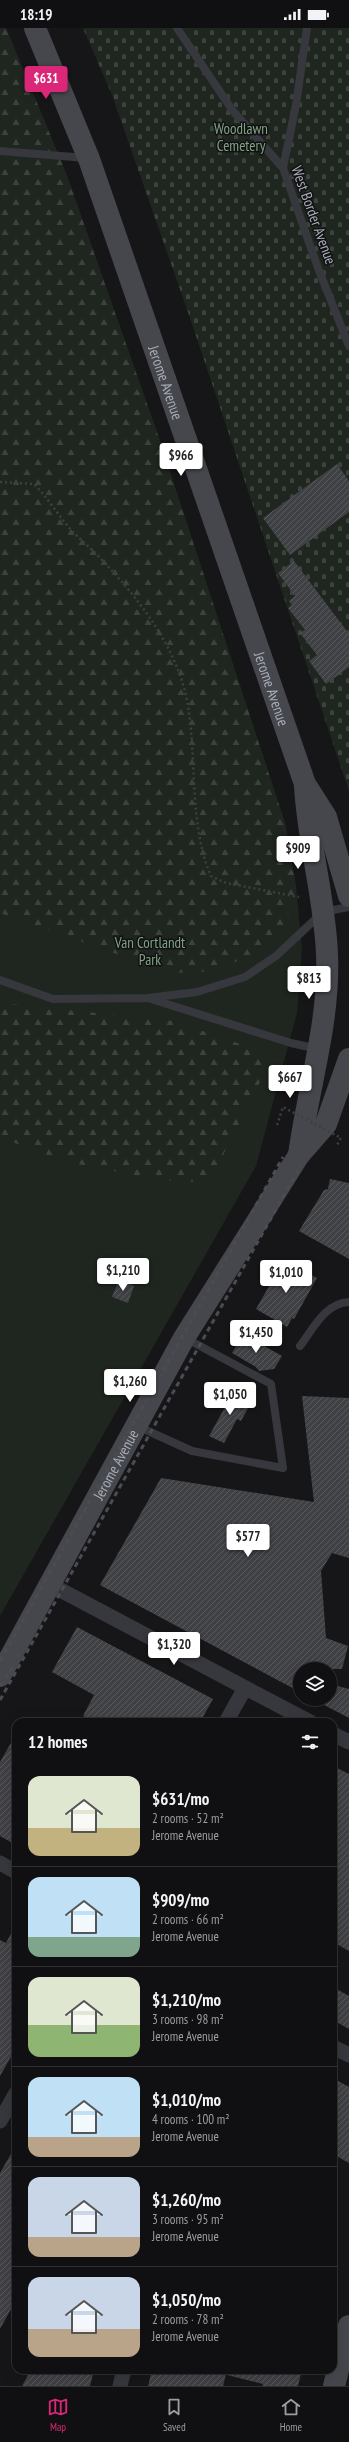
<!DOCTYPE html>
<meta charset="utf-8">
<style>
:root{--surface:#101012;--page:#1e1e20;--text:#f1f3f6;--muted:#9c9d9f;--line:#303032;--accent:#db2777}
body{margin:0;font-family:"PT Sans Narrow",sans-serif;background:var(--page);color:var(--text);height:100vh;display:flex;flex-direction:column;font-size:15px;white-space:nowrap}
*{box-sizing:border-box;margin:0}
p{font-size:13px;color:var(--muted)}
.icon{flex:none;width:22px;height:22px;fill:none;stroke:currentColor;stroke-width:2;stroke-linecap:round;stroke-linejoin:round}
.map{position:relative;flex:1;overflow:hidden}
.panel{position:absolute;left:12px;top:1690px;width:325px;height:656px;display:flex;flex-direction:column;background:var(--surface);border-radius:12px;box-shadow:0 4px 16px #0002,0 0 0 1px var(--line)}
.panel>*{flex:none}
.buttons{position:absolute;left:293px;top:1634px;display:grid;gap:8px}
.buttons a{display:grid;place-items:center;width:44px;height:44px;border-radius:50%;background:var(--surface);box-shadow:0 4px 16px #0002,0 0 0 1px var(--line);font-size:20px}
.price{position:absolute;translate:-50% -34px;padding:0 9px;border-radius:4px;background:#fff;color:#222;font-size:13px;line-height:26px;filter:drop-shadow(0 1px 2px #0008)}
.price::after{content:'';position:absolute;left:50%;top:24px;width:12px;height:9px;margin-left:-6px;background:inherit;clip-path:polygon(0 0,100% 0,50% 100%)}
.price.selected{background:var(--accent);color:#fff}
ul{padding:0;list-style:none}
li{display:flex;align-items:center;gap:12px;height:100px;padding:0 16px}
li+li{border-top:1px solid var(--line)}
li span{display:grid;place-items:center;flex:none;width:112px;height:80px;border-radius:12px;color:#555}
li>.icon{margin-inline-start:auto}
span .icon{width:48px;height:48px;fill:#fffc;stroke-width:1}
li b{font-size:17px}
h2{display:flex;justify-content:space-between;align-items:center;height:48px;padding:0 16px;font-size:17px}
.status{display:flex;justify-content:space-between;align-items:center;height:28px;padding:0 20px;background:var(--surface);direction:ltr}
.status svg{height:11px;fill:currentColor}
.dock{display:flex;justify-content:space-around;align-items:center;height:56px;border-top:1px solid var(--line);background:var(--surface);font-size:11px;color:var(--muted)}
.dock a{display:grid;justify-items:center;gap:2px}
.dock .selected{color:var(--accent)}
.map>svg:first-child{display:block}
.green{fill:#1e261f}
.forest{fill:url(#forest-firs)}
.cemetery{fill:url(#cemetery-stones)}
.building{fill:url(#building-hatch)}
.lines{fill:none;stroke-linecap:round;stroke-linejoin:round}
.path{stroke:#3d3f44;stroke-width:2.5;stroke-dasharray:2 3;stroke-linecap:butt}
.lane{stroke:#37383d;stroke-width:8}
.street{stroke:#37383d;stroke-width:15}
.secondary{stroke:#45474d;stroke-width:22}
.rail{stroke:#4a4c52;stroke-width:3;stroke-dasharray:5 4;stroke-linecap:butt}
.path-bridge{stroke:#3d3f44;stroke-width:2.5;stroke-dasharray:2 3;stroke-linecap:butt}
.labels{text-anchor:middle;dominant-baseline:central;stroke-width:3;stroke-linejoin:round;paint-order:stroke}
.park-label{font-size:15px;fill:#7fa381;stroke:#111113}
.street-label{font-size:15px;fill:#a8adb8;stroke:#111113}
</style>
<div class="status"><b>18:19</b><svg viewBox="0 0 49 12"><path d="M0 12V9h3v3zM5 12V6h3v6zM10 12V3h3v9zM15 12V0h3v12zM26 1h20v11H26zM47 4h2v5h-2z"/></svg></div>
<div class="map">
<svg width="349" height="2358" viewBox="0 0 349 2358">
<defs>
<pattern id="forest-firs" width="22" height="20" patternUnits="userSpaceOnUse"><rect width="22" height="20" fill="#1e261f"/><path d="M5 1l3.5 6h-7zM16 11l3.5 6h-7z" fill="#3c433d"/></pattern>
<pattern id="cemetery-stones" width="16" height="16" patternUnits="userSpaceOnUse"><rect width="16" height="16" fill="#1e261f"/><path d="M2 7V4a2 2 0 0 1 4 0v3zM10 15v-3a2 2 0 0 1 4 0v3z" fill="#3c433d"/></pattern>
<pattern id="building-hatch" width="6" height="6" patternUnits="userSpaceOnUse"><rect width="6" height="6" fill="#404145"/><path d="M-1 1l2-2M0 6l6-6M5 7l2-2" fill="none" stroke="#595a5e"/></pattern>
</defs>
<rect width="100%" height="100%" fill="#161618"/>
<path class="green" d="M0,0h6l60,145 92,262 127,388 11,63 6,64 -5,63 -41,153 -256,450z"/>
<path class="forest" d="M0,0h6l60,145 92,262 127,388 11,63 -11,40 -25,24 -44,21 -45,2 -171,-60z
M0,975l174,18 78,27 17,16 -56,111 -17,7 -36,-2 -93,-18 -55,-20 -12,-9z"/>
<path class="cemetery" d="M83,0h266v763l-160,-476 -77,-220z"/>
<path class="building" d="M337,436l12,17v31l-59,43 -27,-37z
M294,533l55,73v33l-23,17 -17,-23 8,-6 -17,-22 5,-3 -17,-22 4,-3 -3,-4 6,-5 -17,-23z
M330,1151l19,4v76l-50,-28 25,-41 4,-1z
M284,1232l33,18 -23,41 -2,-1 -5,9 -31,-18z
M119,1252l15,6 -6,17 -16,-6z
M243,1306l39,22 -8,13 -15,2 -3,-4 -24,-14z
M234,1363l18,10 -11,20 -4,-2 -13,24 -15,-7z
M302,1368l47,2v160l-17,-5 -11,18 5,67 22,8 -6,23h-42v23l-200,-107 61,-107 153,24z
M77,1599l136,72 -13,23h-107l-10,-6 11,-21 -42,-23z
M334,1657l15,4v29l-25,-13 3,-6h3v-6z
M16,1706v111l-16,-9v-74z
M333,1738l16,8v177l-16,-9z
M16,1896v124l-16,28v-136l6,3z
M333,1959l16,9v33l-16,-9z
M333,2050l16,9v76l-16,-9z
M16,2117v60l-5,8 5,3v84l-16,29v-156z
M31,2342h63l-4,16h-68z
M152,2342h75l-4,16h-75z
M228,2342h74l-4,16h-36l1,-2 -36,-9z"/>
<g class="lines">
<path class="path" d="M0,454l34,2c15,15 25,33 40,49 9,9 19,17 28,27 38,40 77,90 86,146 9,54 1,121 23,170l15,7 73,14"/>
<path class="lane" d="M177,0l56,83 50,57 35,100 31,78
M0,123l86,7
M283,140l13,-63 11,-77
M0,952l53,19 95,-1 49,-6 48,-15 31,-21 47,-44 26,-5
M151,971l140,44 27,6
M300,1318c13,-17 25,-43 49,-44
M137,1398l55,25 91,17 -12,-84 -86,-46"/>
<path class="street" d="M51,1557l259,137
M226,1694l19,-34
M333,1706l16,8
M0,1835l16,9
M333,2019l16,8
M0,2093l16,-28
M120,2358l4,-16"/>
<g class="secondary">
<path id="s1" d="M35,0l54,131 216,625 21,33 23,79"/>
<path d="M299,1127c9,-67 31,-133 28,-201 -2,-56 -19,-111 -22,-168"/>
<path id="s2" d="M0,1648l184,-338 115,-183 27,-31 23,-65"/>
<path d="M334,2358l15,-60"/>
</g>
<path class="rail" d="M0,1633l283,-504
M0,1658l16,-23
M0,1672l301,-535"/>
<path class="path-bridge" d="M277,1097l6,-18 58,31 -4,7"/>
</g>
<g class="labels">
<g class="park-label">
<text x="241" y="100">Woodlawn<tspan x="241" dy="17">Cemetery</tspan></text>
<text x="150" y="914">Van Cortlandt<tspan x="150" dy="17">Park</tspan></text>
</g>
<g class="street-label">
<text transform="translate(314 187) rotate(70)">West Border Avenue</text>
<text stroke="none"><textPath href="#s1" startOffset="378">Jerome Avenue</textPath></text>
<text stroke="none"><textPath href="#s1" startOffset="702">Jerome Avenue</textPath></text>
<text stroke="none"><textPath href="#s2" startOffset="241">Jerome Avenue</textPath></text>
</g>
</g>
</svg>
<div class="buttons">
<a><svg class="icon" aria-label="layers" viewBox="0 0 24 24"><path d="M12 4l9 5-9 5-9-5zM3 14l9 5 9-5"/></svg></a>
</div>
<b class="price selected" style="left:46px;top:72px">$631</b>
<b class="price" style="left:181px;top:449px">$966</b>
<b class="price" style="left:298px;top:842px">$909</b>
<b class="price" style="left:309px;top:972px">$813</b>
<b class="price" style="left:290px;top:1071px">$667</b>
<b class="price" style="left:123px;top:1264px">$1,210</b>
<b class="price" style="left:286px;top:1266px">$1,010</b>
<b class="price" style="left:256px;top:1326px">$1,450</b>
<b class="price" style="left:130px;top:1375px">$1,260</b>
<b class="price" style="left:230px;top:1388px">$1,050</b>
<b class="price" style="left:248px;top:1530px">$577</b>
<b class="price" style="left:174px;top:1638px">$1,320</b>
<section class="panel">
<h2>12 homes<svg class="icon" aria-label="filters" viewBox="0 0 24 24"><path d="M4 7h16M4 17h16"/><circle cx="9" cy="7" r="2"/><circle cx="15" cy="17" r="2"/></svg></h2>
<ul>
<li><span style="background:linear-gradient(#dfe7d0 65%,#c2b280 0)"><svg class="icon" aria-label="home" viewBox="0 0 24 24"><path d="M3 11l9-7 9 7M6 9v11h12V9"/></svg></span><div><b>$631/mo</b><p>2 rooms · 52 m²</p><p>Jerome Avenue</p></div></li>
<li><span style="background:linear-gradient(#bfe0f5 75%,#7fa58c 0)"><svg class="icon" aria-label="home" viewBox="0 0 24 24"><path d="M3 11l9-7 9 7M6 9v11h12V9"/></svg></span><div><b>$909/mo</b><p>2 rooms · 66 m²</p><p>Jerome Avenue</p></div></li>
<li><span style="background:linear-gradient(#dfe7d0 60%,#8fb573 0)"><svg class="icon" aria-label="home" viewBox="0 0 24 24"><path d="M3 11l9-7 9 7M6 9v11h12V9"/></svg></span><div><b>$1,210/mo</b><p>3 rooms · 98 m²</p><p>Jerome Avenue</p></div></li>
<li><span style="background:linear-gradient(#bfe0f5 75%,#b9a48a 0)"><svg class="icon" aria-label="home" viewBox="0 0 24 24"><path d="M3 11l9-7 9 7M6 9v11h12V9"/></svg></span><div><b>$1,010/mo</b><p>4 rooms · 100 m²</p><p>Jerome Avenue</p></div></li>
<li><span style="background:linear-gradient(#c9d6e8 75%,#b9a48a 0)"><svg class="icon" aria-label="home" viewBox="0 0 24 24"><path d="M3 11l9-7 9 7M6 9v11h12V9"/></svg></span><div><b>$1,260/mo</b><p>3 rooms · 95 m²</p><p>Jerome Avenue</p></div></li>
<li><span style="background:linear-gradient(#c9d6e8 65%,#b9a48a 0)"><svg class="icon" aria-label="home" viewBox="0 0 24 24"><path d="M3 11l9-7 9 7M6 9v11h12V9"/></svg></span><div><b>$1,050/mo</b><p>2 rooms · 78 m²</p><p>Jerome Avenue</p></div></li>
</ul>
</section>
</div>
<nav class="dock">
<a class="selected"><svg class="icon" aria-label="map" viewBox="0 0 24 24"><path d="M3 6l6-2 6 2 6-2v14l-6 2-6-2-6 2zM9 4v14M15 6v14"/></svg>Map</a>
<a><svg class="icon" aria-label="saved" viewBox="0 0 24 24"><path d="M7 4h10v16l-5-4-5 4z"/></svg>Saved</a>
<a><svg class="icon" aria-label="home" viewBox="0 0 24 24"><path d="M3 11l9-7 9 7M6 9v11h12V9"/></svg>Home</a>
</nav>
